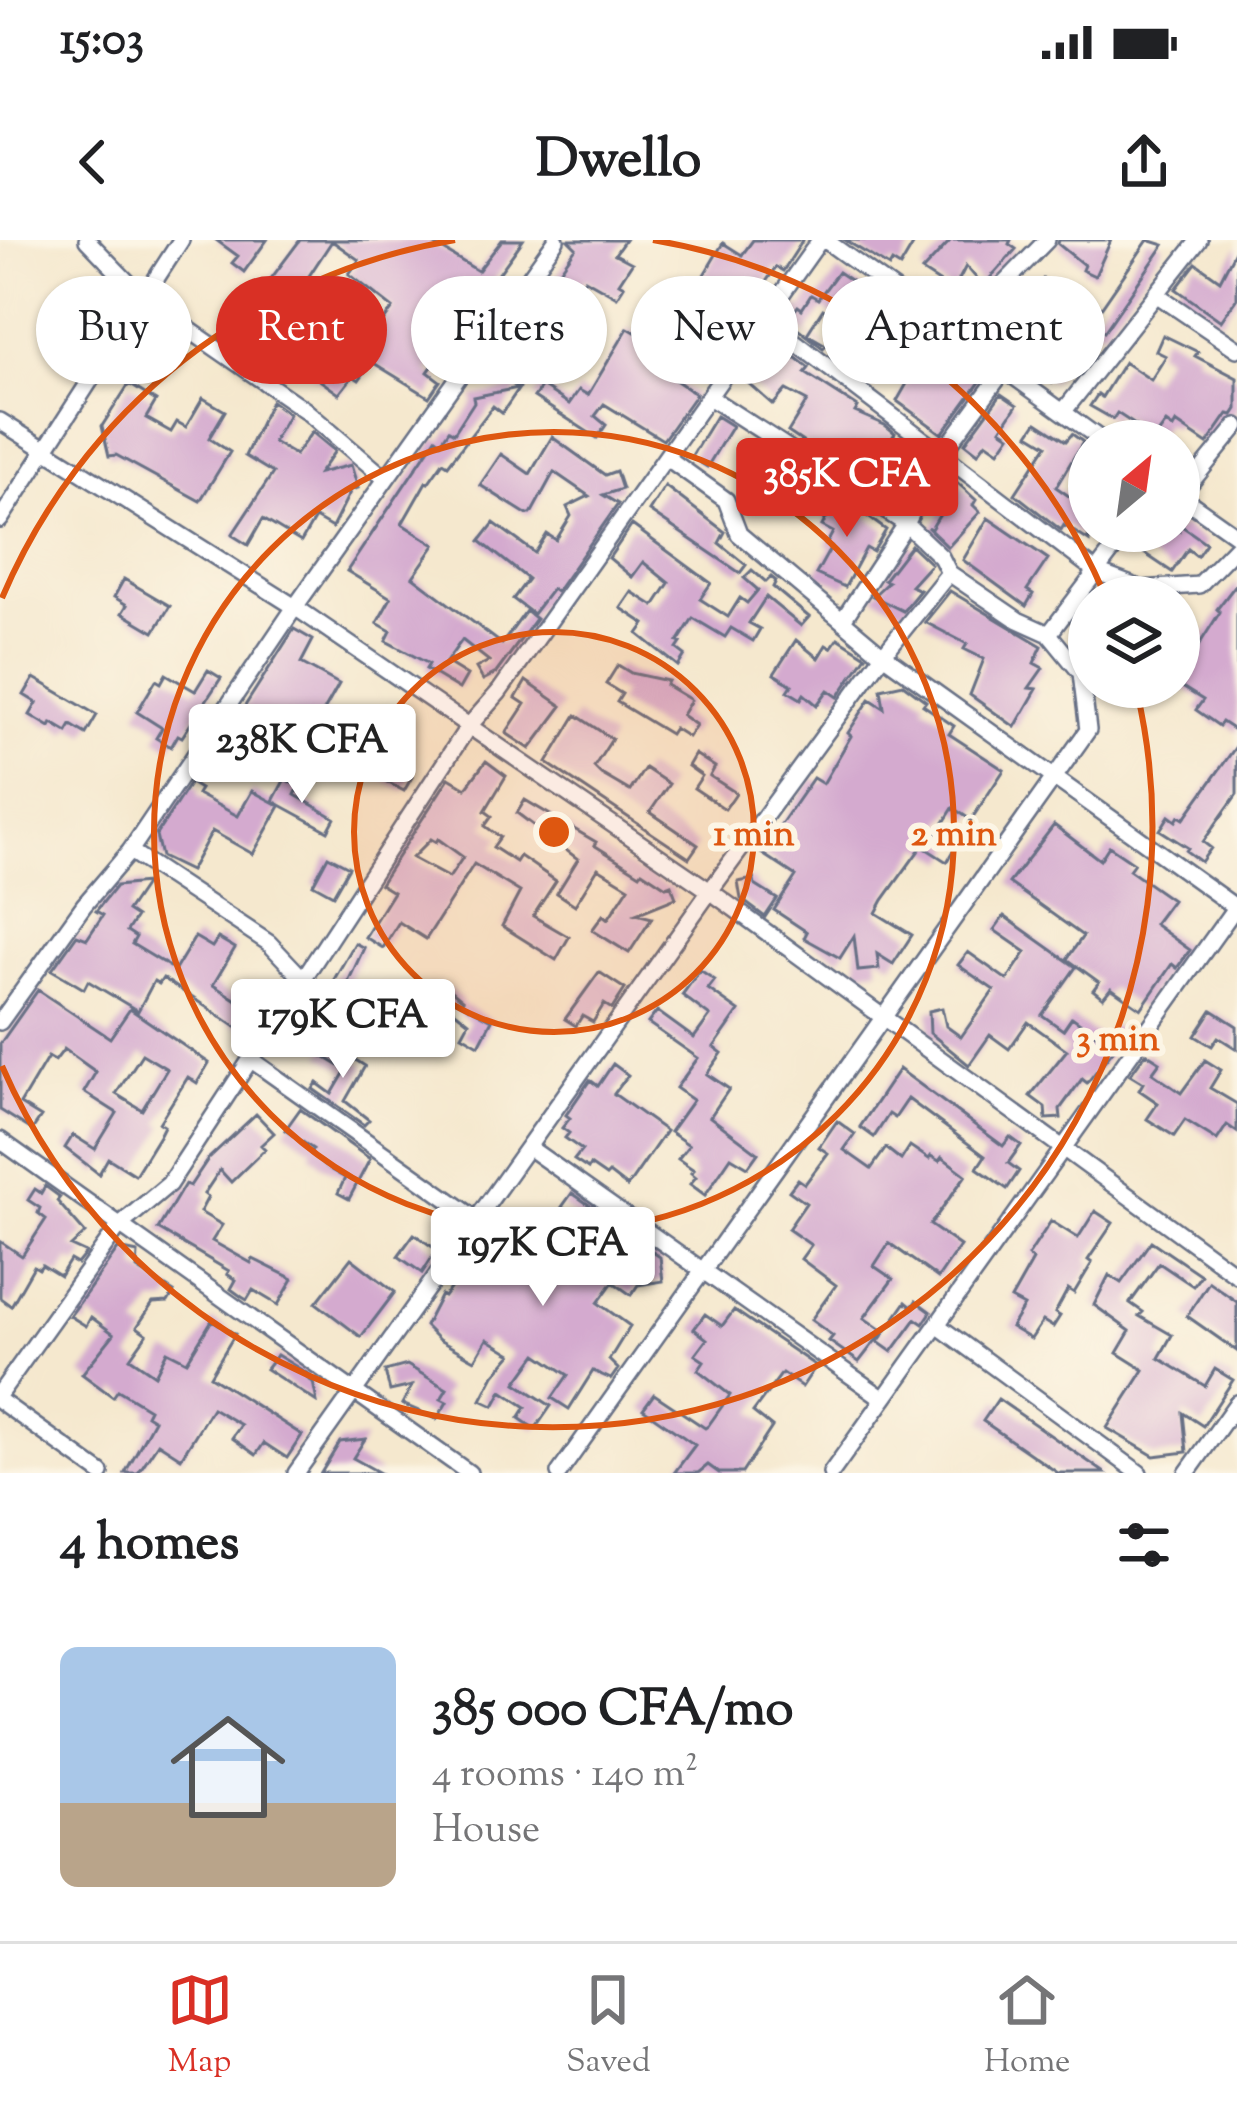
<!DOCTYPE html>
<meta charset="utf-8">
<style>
:root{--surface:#fff;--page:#f6f6f6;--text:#202124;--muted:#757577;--line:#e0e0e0;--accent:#d93025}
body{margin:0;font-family:"Sorts Mill Goudy",serif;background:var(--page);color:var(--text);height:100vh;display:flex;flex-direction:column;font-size:45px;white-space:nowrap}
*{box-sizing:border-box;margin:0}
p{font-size:39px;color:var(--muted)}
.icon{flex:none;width:66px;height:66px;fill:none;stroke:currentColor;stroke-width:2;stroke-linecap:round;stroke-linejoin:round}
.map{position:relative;height:1233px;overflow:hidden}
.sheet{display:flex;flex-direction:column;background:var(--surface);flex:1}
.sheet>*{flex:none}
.hud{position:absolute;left:36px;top:36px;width:1167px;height:108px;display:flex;gap:24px}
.needle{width:78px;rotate:29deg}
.buttons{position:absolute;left:1068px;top:180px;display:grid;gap:24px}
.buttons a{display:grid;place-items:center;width:132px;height:132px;border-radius:50%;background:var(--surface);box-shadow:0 3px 9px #0004;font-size:60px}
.price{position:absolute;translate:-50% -102px;padding:0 27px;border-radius:12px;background:#fff;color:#222;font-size:39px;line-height:78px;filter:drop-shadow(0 3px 6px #0008)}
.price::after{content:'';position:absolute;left:50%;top:72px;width:36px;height:27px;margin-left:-18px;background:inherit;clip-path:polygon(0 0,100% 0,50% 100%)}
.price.current{background:var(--accent);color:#fff}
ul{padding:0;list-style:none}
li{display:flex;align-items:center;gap:36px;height:300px;padding:0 60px}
li span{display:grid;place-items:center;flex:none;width:336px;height:240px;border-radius:18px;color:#555}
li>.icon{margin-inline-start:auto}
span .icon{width:144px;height:144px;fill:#fffc;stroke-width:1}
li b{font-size:51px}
h2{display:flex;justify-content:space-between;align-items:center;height:144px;padding:0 60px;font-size:51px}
.pill{padding:0 42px;border-radius:54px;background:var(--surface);box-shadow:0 3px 9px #0004;font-size:42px;line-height:108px}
.pill.current{background:var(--accent);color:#fff}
.status{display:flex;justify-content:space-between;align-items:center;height:84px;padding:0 60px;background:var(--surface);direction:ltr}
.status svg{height:33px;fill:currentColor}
header{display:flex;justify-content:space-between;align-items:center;height:156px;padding:0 60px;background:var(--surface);font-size:54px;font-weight:700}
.menu{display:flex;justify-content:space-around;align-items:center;height:168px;border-top:3px solid var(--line);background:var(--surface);font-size:33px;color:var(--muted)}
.menu a{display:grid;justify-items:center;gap:6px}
.menu .current{color:var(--accent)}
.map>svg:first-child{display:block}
.building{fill:#d4aacf;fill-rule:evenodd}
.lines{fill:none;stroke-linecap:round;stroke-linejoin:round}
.street-casing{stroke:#677085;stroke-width:20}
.street{stroke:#fff;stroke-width:15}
.ring{fill:none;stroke:#de5710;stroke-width:6}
.centre{fill:#de5710;stroke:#fcf5e5;stroke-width:6}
.ring-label{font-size:36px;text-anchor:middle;font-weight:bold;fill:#de5710;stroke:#fcf5e5;stroke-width:12;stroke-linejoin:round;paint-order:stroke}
</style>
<div class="status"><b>15:03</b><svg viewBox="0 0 49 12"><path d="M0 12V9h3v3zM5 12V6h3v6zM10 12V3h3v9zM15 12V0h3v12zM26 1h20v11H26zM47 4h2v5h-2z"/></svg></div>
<header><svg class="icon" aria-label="back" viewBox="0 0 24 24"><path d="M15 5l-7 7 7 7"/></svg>Dwello<svg class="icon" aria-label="share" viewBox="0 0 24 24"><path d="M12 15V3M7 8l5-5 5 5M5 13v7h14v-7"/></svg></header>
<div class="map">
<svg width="1237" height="1233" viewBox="0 0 1237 1233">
<rect width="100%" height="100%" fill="#fcf5e5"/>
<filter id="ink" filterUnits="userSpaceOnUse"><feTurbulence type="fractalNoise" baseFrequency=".00833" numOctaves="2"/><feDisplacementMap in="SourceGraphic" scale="24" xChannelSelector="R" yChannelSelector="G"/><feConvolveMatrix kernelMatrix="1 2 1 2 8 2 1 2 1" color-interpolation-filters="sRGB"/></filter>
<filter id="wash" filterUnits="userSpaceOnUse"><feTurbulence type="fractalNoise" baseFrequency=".004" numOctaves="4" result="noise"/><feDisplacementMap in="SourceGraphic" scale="48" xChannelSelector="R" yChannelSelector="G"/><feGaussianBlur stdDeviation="2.7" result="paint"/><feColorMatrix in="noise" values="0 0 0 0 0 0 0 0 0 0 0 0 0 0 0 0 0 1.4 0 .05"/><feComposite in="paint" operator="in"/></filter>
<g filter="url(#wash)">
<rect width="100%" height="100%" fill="#f5e8ce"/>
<g id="blocks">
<path class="building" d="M216,0h51l-23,32 -12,-9 6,-7z
M300,0h127l51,31 24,-31h21l-95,132 12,9 -11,16 -57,-35 -13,18 -6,-4 -14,18 -109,-78 9,-13 5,3 13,-18 4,4zM332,1l27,19 -10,14 44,34 -16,22 -70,-51z
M568,0h57l-10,14 17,9 -13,20 5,3 -7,11 -32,-18 -34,50 34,23 -6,11 -21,-14 -8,13 -26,-17 24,-35 -11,-7 39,-55z
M753,0h50l-20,31 -7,-4 -29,43 -4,-2 -21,35 6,4 -18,26 -26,-18 18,-26 -22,-14 43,-72 19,12z
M845,0h71l-16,27 -8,-5 -3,5z
M951,0h60l-2,4 7,5 -33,37 -17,-20 -13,25 -31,-20z
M1059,0h52l-16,36 -13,-6 2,-5 -26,-21z
M1148,0l16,5 -60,87 -14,-8z
M1237,7v51l-16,23 -45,-32 20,-26 24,17z
M838,32l42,28 -9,13 9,7 11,-13 33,26 -5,8 64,37 -41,56 -45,-33 16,-28 -38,-24 -16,20 -23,-14 17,-26 -30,-20 -16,25 19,11 -3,3 -36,-28 11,-14 4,3 9,-14 7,4z
M1043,39l27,19 -4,6 12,8 -11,25 9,6 -24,40 -34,-23 6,-9 -33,-26 30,-41 12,10z
M628,88l51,29 -11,18 28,19 -33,46 -59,-36 -9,12 11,9 -9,13 -63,-41 8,-11 27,18 10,-14 9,5z
M1163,95l35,17 -3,4 42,22v31l-4,6 -5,-1 -21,30 -31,-21 -3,5 -7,-5 -11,15 -38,-25 -4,6 -23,-13 8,-12 4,3 22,-35 27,18 15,-24 -10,-5z
M774,101l35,27 -4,5 53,34 -3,5 30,13 10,8 -3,5 20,13 -6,10 14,9 -10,19 -25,-15 6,-10 -25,-17 -17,26 -61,-41 19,-31 -21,-11 -13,15 -25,-22z
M498,120l28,18 -24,35 -9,-7 -45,59 -5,-3 -15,21 -2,-1 -24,42 33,21 -22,32 89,67 24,-33 10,8 -40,54 -13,7 -7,-12 13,-7 -27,-21 -16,22 21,13 -8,14 -33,-20 3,-5 -43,-23 5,-10 -14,-8 14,-25 -44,-27 89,-133 5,4 8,-12 5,3 20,-31 -1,-5 45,-9 -27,-18z
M129,144l27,17 -10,17 25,14 6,-10 9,5 17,-29 22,13 -16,27 21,14 -30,49 -84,-46 -7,1 -7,-30z
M1001,154l16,11 -16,24 9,6 -11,16 -13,-9 -8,11 -13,-10z
M271,161l18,13 -16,28 22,13 17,-23 23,19 -16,22 32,-8 7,23 -7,2 -19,38 -17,-10 -14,24 -38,-23 -15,26 -16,-10 41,-62 -28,-17z
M716,176l16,10 -25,41 -16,-10z
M1037,182l29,19 6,-7 11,8 -27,45 33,23v31l-25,-16 -3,5 -46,-36 32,-49 -18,-11z
M552,197l53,38 11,-4 6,18 -19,6 15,9 -62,88 -4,-3 -19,25 -20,-15 15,-20 -48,-38 14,-18 41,30 12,-19 9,6 15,-24 -4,-9 22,-11 -35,-24 -23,42h-5l-46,-29 21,-31 29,20z
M946,232l30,28 -3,5 7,7 -32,35 -21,-20 4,2 19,-31 -13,-9z
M665,246l60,46 -6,11 27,22 -6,8 -91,-62z
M834,252l52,38 -13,22 -7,-4 -21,39 -29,-13 15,-27 -5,-2 7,-13 -11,-6 9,-17 -5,-3z
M988,278l60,41 -21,31 6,4 -7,12 -63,-46z
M1179,284l27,19 -9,13 -9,-7 -16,23 -40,-27 9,-14h38z
M632,285l79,58 -11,16 28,18 12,-19 7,5 11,-13 -14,-12 8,-8 14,12 5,-5 5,4 -3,6 36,30 -8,9 -35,-29 -17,26 11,6 -7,12 -22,-13 -6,9 -32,-19 -15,24 3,1 -4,6 8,6 -7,11 -40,-32 7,-10 -24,-16 11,-16 22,14 15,-23 -26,-21 -11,15 -23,-19z
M911,305l20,19 -20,22 9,4 -17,21 -30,-15 15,-14 -4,-2z
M124,339l46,27 -16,26 -32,-19 5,-8 -13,-8z
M1237,343v149l-15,-10 -3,4 -23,-16 7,-10 -24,-15v-33l7,-11 11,7 23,-36 -3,-3z
M950,351l92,55 -8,17 9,5 -14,20 8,1 -22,38 -45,-32 14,-36 -20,-10 3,-5 -42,-22z
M294,389l19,11 -12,23 38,21 -18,32 43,24 -4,8 52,29 -8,14 -76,-40 5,-8 -30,-16 -14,25 -39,-21 -15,19 -13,-8z
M838,398l28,18 -28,41 -10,-7 -11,15 -13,-11 -3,5 -13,-8 4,-6 -18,-11 22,-34 22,18 8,-13 5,3z
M618,425l13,8 37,8 -2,4 25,15 -9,15 14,10 -8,12 -14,-9 -4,6 -53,-32 5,-8 -16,-10z
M208,430l13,8 -39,59 -4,-2 -7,12 -15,-9 6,-10 -25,-16 19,-32 5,3 5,-9 29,17z
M34,438l63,37 -11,19 -15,-9 -4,7 -15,-9 -2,4 -20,-12 7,-12 -13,-8z
M526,441l36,25 -32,43 -24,-16 19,-29 -9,-6z
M903,444l23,17 -3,4 31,21 -5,8 55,36 -33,50 -18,-12 -17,27 19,13 -8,14 -25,-16 -39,54 -7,13 36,22 -19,29 -16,-10 2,15 -21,2 -4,-35 -14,22 -36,-20 3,-6 -33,-22 22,-34 -35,-23 52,-75 10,6 28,-48 -3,-3 22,-34 14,9 -3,-19z
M576,475l36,24 -18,28 7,7 29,17 15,-23 24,16 -19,28 48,33 -9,13 -142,-95z
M1237,505v49l-34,48 8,6 -10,14 -15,-11 2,-3 -28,-18 9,-14 7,5 3,-5 5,3z
M695,514l20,13 -5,9 26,17 -11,16 -31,-21 8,-12 -14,-10z
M486,521l20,15 -21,35 7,5 -7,10 15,11 -7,10 23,15 4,-6 36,25 -23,35 36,21 -13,23 -54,-34 18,-34 -46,-28 -48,75 -27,-17 -16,26 -18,-11 28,-45 -13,-8 69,-106 17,10zM431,599l5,3 2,-3 25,18 -14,21 -37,-20z
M285,539l14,8 -4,8 40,23 -7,13 -55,-30z
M190,543l10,6 -3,5 41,22 14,-25 28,15 -27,48 -41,-23 -22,40 -29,-14 -5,-22z
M525,560l71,42 -2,3 46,29 2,-3 24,16 5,-2 5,13 -40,16 16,4 -23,35 -37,-23 11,-15 5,4 21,-32 -31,-19 -23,37 -18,-12 21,-34 -61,-46z
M1054,585l46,35 9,-14 25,17 -5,7 43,30 -18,24 36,26 -13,18 -5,-4 -31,45 -30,-21 -8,10 -10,-8 6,-8 -32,-23 16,-23 -74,-53z
M328,616l21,11 -16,28 -20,-11z
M754,639l1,6 22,14 -12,18 -24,-18 -3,-17z
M146,643l-19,28 9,6 -9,14 9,6 -4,7 43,26 20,-33 17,10 6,-9 17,10 -22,37 39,25 -13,19 -76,-51 -4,6 -5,-3 -16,30 -50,-30 -4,8 -32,-19 25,-35 10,4 16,-24 -7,-4 20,-25z
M1004,676l72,51 -34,48 21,15 9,-13 30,22 10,-14 13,10 -38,48 -5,-4 -22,30 1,9 -15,1 -1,-12 -15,-11 37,-46 -39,-28 -19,27 -19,-14 -21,30 -39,-32 -1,-22 13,-3 4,18 15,11 33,-47 -36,-25 10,-13 39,28 19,-28 -32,-22z
M355,703l9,5 -18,38 3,1 -12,21 -16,-6z
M700,730l15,10 -7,9 31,22 -25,36 8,6 -15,21 22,15 -19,28 48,36 -10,14 -17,-10 -26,38 -15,-11 6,-7 -5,-4 3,-3 -16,-11 11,-14 -19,-13 23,-32 -17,-12 22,-30 -50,-35 9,-12 37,27 16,-22 -28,-21z
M599,732l26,17 -13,20 -8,-5 -11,18 -11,-6 -6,10 -11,-7z
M447,747l16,13 -2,3 31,17 -13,25 -17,-10 7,-13 -30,-24z
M38,750l72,48 20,-29 79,54 -12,20 -9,-6 -29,46 5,3 -5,10 -24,39 -27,-17 -9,16 -34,-26 8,-13 22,14 22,-36 -33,-21 12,-20 -32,-23 -9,12 -7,-4 -28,47 21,13 -9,13 -32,-20v-66zM142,814l25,15 -25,41 -26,-16z
M1212,770l25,16v23l-19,-12 -6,9 -17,-10z
M329,803l36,23 -20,35 24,19 -5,5 -51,-36 4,-6 15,11 14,-24 -25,-15z
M1146,813l14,9 -8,11 29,20 24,-33 16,10 -11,18 27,16v28l-10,-7 -10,15 -32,-20 -11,16 -27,-17 11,-16 -19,-13 4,-7 -13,-8z
M613,824l15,11 -14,19 52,37 -39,56 -18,-14 -3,3 -16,-11 -2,4 -14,-9 8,-10 -17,-12 4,-5 -7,-5 8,-10 -4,-3 24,-35 8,6z
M899,829l104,77 7,-9 11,8 -13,18 11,8 -12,18 -30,-21 8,-12 -77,-57 -13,19 -6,-4 -15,23 -14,-10z
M300,869l70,50 -21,40 -11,-6 7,-15 -21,-12 -14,-13 3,-4 -28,-19z
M256,874l18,19 -13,12 4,4 -34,33 -11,-12 -16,24 4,3 -8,15 22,13 -10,16 39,22 2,-4 40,20 -15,26 -25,-15 -6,10 -5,-3 -11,-8 5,-9 -9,-6 2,-3 -71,-42 27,-45 5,2 18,-27z
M837,881l18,13 -11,16 27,19 15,-21 15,12 9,-14 19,13 2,-3 8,5 3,-4 24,18 -36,50 30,21 -22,32 -49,-35 -15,23 19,13 -29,39 19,13 -24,31 -30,-21 4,-5 -22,-16 25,-35 -35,-26 10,-14 -23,-16 18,-26 -17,-12 9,-12 7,5 23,-31 -9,-6z
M45,946l15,11 -3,4 28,32 -14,13 15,7 -9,11 -7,-4 -10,16 -18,-11 -3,4 -5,-3 -23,40 -11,-8v-57l22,15 24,-37 -8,-6 2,-5 -12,-8 7,-11 6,4z
M572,953l46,32 -22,32 21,14 23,-28 20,14 3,24 -25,4 -7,10 -18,-13 -15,21 32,23 -21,34 9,9 -7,10 -18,-8 -24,38 -17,-11 16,-23 -31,-21 -21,29 35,23 -16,23 -16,-11 7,-11 -24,-16 -8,15 -13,-6 13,-25 18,-21 -25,-15 -12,21 -36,-20 -14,-14 16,-31 3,2 17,-23 21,-35 39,26 21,-30 23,16 20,-28 -23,-16z
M1095,971l18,12 -25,37 4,3 -18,30 -6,-4 -13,24 5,3 -7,11 -10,-6 -12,18 -20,-12 13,-21 -13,-7 22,-39 -5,-4 23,-35 27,17z
M414,994l23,16 -15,23 -24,-17z
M1151,1001l50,34 -8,11 -34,-23 -29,40 13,9 -4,4 33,19 -13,23 46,28 10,-17 18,11 -30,46 -20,-13 4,39 -33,4 -47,-28 37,-58 -27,-17 13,-22 -36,-26 15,-30 12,8z
M118,1009l20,4 -1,16 37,23 -6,10 -15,1 -16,24 10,7 -17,24 25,17 12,-24 20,10 25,-41 23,14 -25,42 92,59 -15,23 -23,-15 -8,12 -24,-17 9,-13 -29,-17 -31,50 -23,-15 -20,30h-13l29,-53 -8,-5 3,-6 -31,-19 -5,7 -31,-23 32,-40 -23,-17 -5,9 -16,-10z
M351,1018l44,34 -34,45 -45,-34z
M1209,1042l28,20v49l-50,-35z
M916,1061l15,11 -8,12 -7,-5 -24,33 -14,-10 28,-40 6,5z
M734,1070l82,56 -14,21 -20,-14 -29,39 19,15 -30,46h-23l-11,-8 -10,8h-24l21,-28 -52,-36 11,-15 51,34 3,-2 22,-31 -32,-25 6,-9 -9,-6 12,-16 -13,-10 11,-15 17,12z
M277,1115l33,20 -2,4 5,3 4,20 -51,-33z
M407,1125l40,24 -6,10 6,3 -10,17 -35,-15 10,-18 -22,5 -5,-20z
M998,1159l107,74h-47l-75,-52z
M365,1199l-12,19 27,15h-59l19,-31z"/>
</g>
</g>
<g filter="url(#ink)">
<use href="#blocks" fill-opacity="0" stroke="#677085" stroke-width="3"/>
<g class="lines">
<g class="street-casing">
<path id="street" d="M87,0l55,57 163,113 81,69
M825,0l278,201
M1156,54l81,55
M765,79l332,253 45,17 57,-4 38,-39
M954,95l93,-95
M709,157l197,127 35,33 8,16 69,47 31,14
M1063,172l136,-172
M0,181l295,186 415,284 527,384
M666,217l60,43 13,34 144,121 352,252
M1179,255l58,41
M1180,256l57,-70
M0,280l181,-280
M843,380l63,-96 36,-70 62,-84
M130,611l139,92 34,36
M0,782l84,-117 46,-54 165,-244 261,-367
M250,819l226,160
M0,900l469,333
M528,907l356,252
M937,1085l202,148
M0,1153l120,-168 49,-41 299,-457 31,-35 321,-452
M0,1161l101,72
M296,1233l414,-582 173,-236 66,-82
M559,1233l529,-743 -7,-57 -32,-39 78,-103
M831,1233l406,-568
M1187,1233l50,-70"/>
</g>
<use href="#street" class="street"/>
</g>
</g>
<circle cx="554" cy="592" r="200" fill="#de5710" fill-opacity=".12"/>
<g class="ring">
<circle cx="554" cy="592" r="200"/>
<circle cx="554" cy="592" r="400"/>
<path d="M2 358A600 600 0 0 1 455 0M653 0A600 600 0 0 1 1104 353M1137 452A600 600 0 0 1 2 826"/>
</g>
<circle cx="554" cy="592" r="18" class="centre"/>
<g class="ring-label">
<text x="754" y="605">1 min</text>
<text x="954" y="605">2 min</text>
<text x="1118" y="810">3 min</text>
</g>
</svg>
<div class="buttons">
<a><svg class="needle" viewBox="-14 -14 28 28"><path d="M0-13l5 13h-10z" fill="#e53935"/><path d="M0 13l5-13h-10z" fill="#757577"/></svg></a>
<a><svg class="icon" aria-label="layers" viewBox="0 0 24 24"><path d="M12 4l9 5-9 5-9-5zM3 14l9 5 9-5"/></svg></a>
</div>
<b class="price current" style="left:847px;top:300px">385K CFA</b>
<b class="price" style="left:302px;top:566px">238K CFA</b>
<b class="price" style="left:343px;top:841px">179K CFA</b>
<b class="price" style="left:543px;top:1069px">197K CFA</b>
<div class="hud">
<a class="pill">Buy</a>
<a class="pill current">Rent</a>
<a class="pill">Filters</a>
<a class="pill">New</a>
<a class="pill">Apartment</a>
</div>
</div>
<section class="sheet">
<h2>4 homes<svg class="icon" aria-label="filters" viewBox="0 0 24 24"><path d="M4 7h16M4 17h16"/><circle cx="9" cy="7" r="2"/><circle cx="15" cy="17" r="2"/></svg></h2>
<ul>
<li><span style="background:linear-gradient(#a9c7e8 65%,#b9a48a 0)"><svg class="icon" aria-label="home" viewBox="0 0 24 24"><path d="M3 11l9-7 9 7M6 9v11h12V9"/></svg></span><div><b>385 000 CFA/mo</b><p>4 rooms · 140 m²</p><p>House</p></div></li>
</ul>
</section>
<nav class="menu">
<a class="current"><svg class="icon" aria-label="map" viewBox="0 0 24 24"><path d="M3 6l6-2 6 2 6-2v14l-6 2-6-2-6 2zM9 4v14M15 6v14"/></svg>Map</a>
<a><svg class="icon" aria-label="saved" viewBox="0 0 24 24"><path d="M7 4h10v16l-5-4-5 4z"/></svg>Saved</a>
<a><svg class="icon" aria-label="home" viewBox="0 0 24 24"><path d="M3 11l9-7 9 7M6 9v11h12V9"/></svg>Home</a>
</nav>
